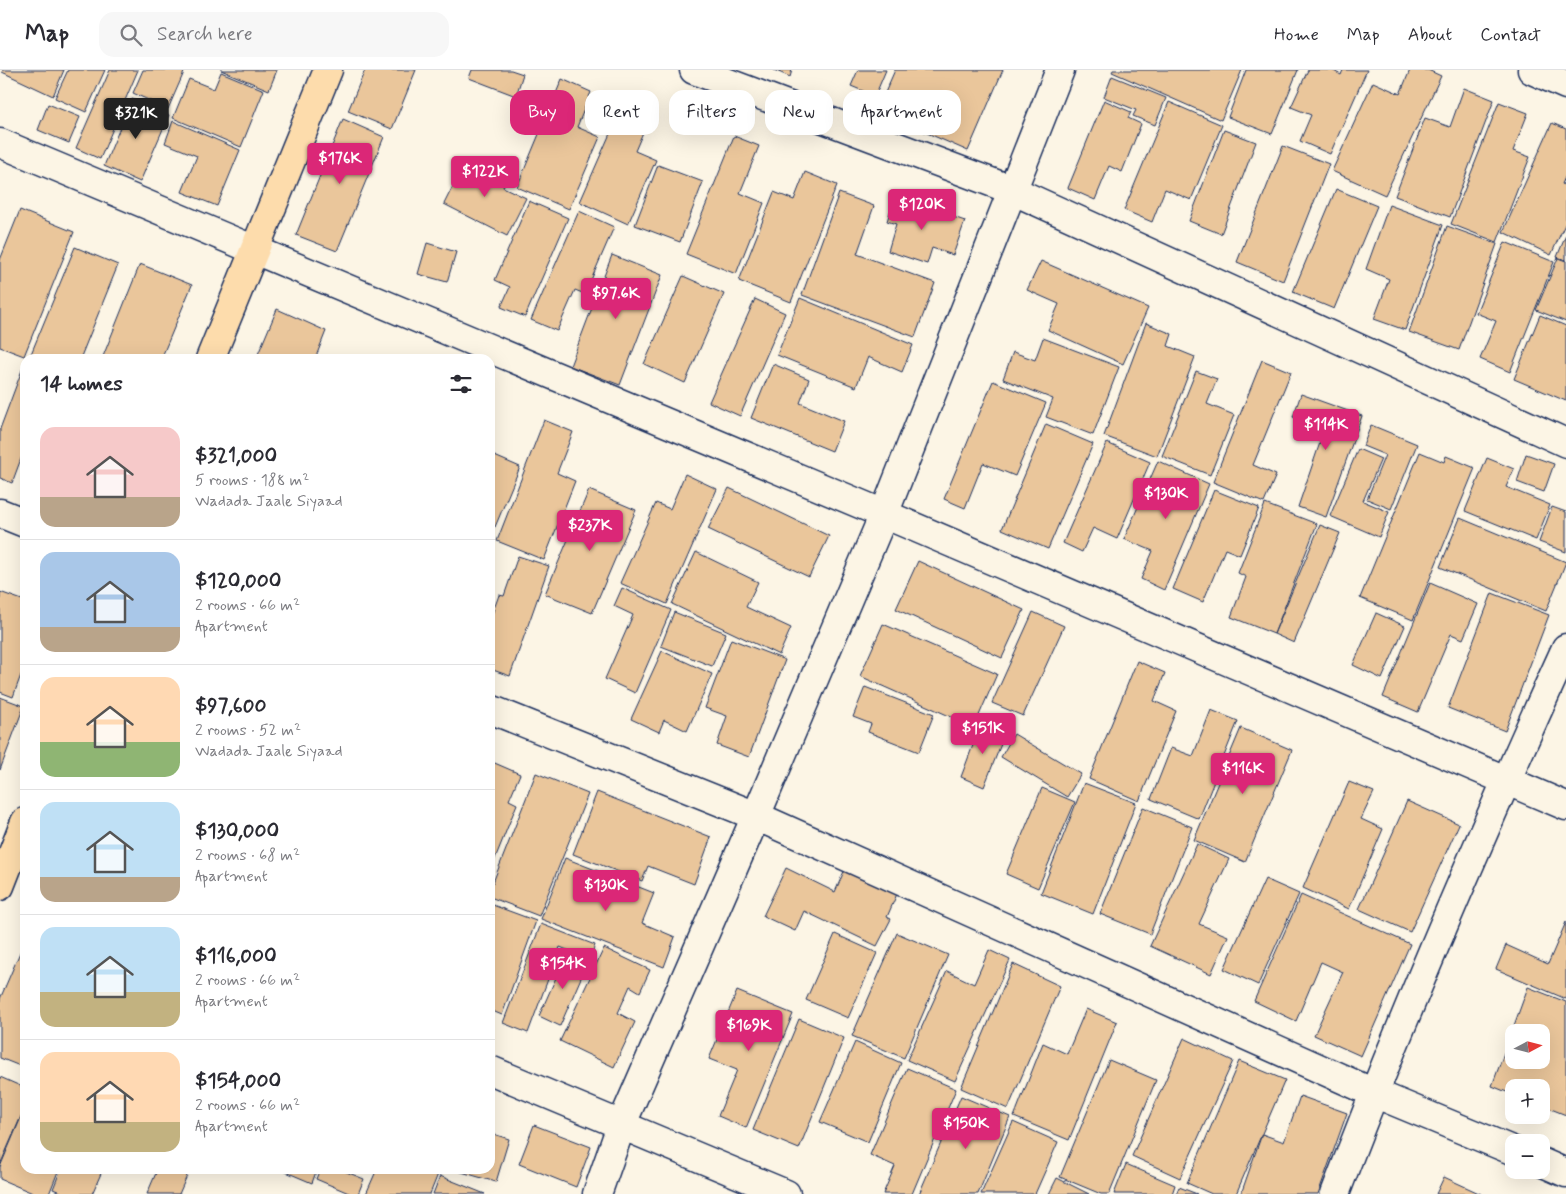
<!DOCTYPE html>
<meta charset="utf-8">
<style>
:root{--surface:#fff;--page:#f7f7f7;--text:#2b2b33;--muted:#7c7c81;--line:#e1e1e2;--accent:#db2777}
body{margin:0;font-family:Mynerve,sans-serif;background:var(--page);color:var(--text);height:100vh;display:flex;flex-direction:column;font-size:19px;white-space:nowrap}
*{box-sizing:border-box;margin:0}
p{font-size:16px;color:var(--muted)}
.icon{flex:none;width:28px;height:28px;fill:none;stroke:currentColor;stroke-width:2;stroke-linecap:round;stroke-linejoin:round}
.map{position:relative;flex:1;overflow:hidden}
.sheet{position:absolute;left:20px;top:284px;width:475px;height:820px;display:flex;flex-direction:column;background:var(--surface);border-radius:15px;box-shadow:0 5px 20px #0002}
.sheet>*{flex:none}
.banner{position:absolute;left:510px;top:20px;width:475px;height:45px;display:flex;gap:10px}
.needle{width:32px;rotate:83deg}
.tools{position:absolute;left:1505px;top:954px;display:grid;gap:10px}
.tools a{display:grid;place-items:center;width:45px;height:45px;border-radius:10px;background:var(--surface);box-shadow:0 5px 20px #0002;font-size:25px}
.price{position:absolute;translate:-50% -42px;padding:0 11px;border-radius:5px;background:var(--accent);color:#fff;font-size:16px;line-height:32px;filter:drop-shadow(0 1px 2px #0008)}
.price::after{content:'';position:absolute;left:50%;top:30px;width:15px;height:11px;margin-left:-8px;background:inherit;clip-path:polygon(0 0,100% 0,50% 100%)}
.price.selected{background:#222;color:#fff}
ul{padding:0;list-style:none}
li{display:flex;align-items:center;gap:15px;height:125px;padding:0 20px}
li+li{border-top:1px solid var(--line)}
li span{display:grid;place-items:center;flex:none;width:140px;height:100px;border-radius:15px;color:#555}
li>.icon{margin-inline-start:auto}
span .icon{width:60px;height:60px;fill:#fffc;stroke-width:1}
li b{font-size:21px}
h2{display:flex;justify-content:space-between;align-items:center;height:60px;padding:0 20px;font-size:21px}
.chip{padding:0 18px;border-radius:15px;background:var(--surface);box-shadow:0 5px 20px #0002;font-size:18px;line-height:45px}
.chip.selected{background:var(--accent);color:#fff}
header{display:flex;align-items:center;gap:30px;box-sizing:border-box;height:70px;padding:0 25px;background:var(--surface);border-bottom:1px solid var(--line)}
header strong{font-size:24px}
nav{display:flex;gap:28px;margin-inline-start:auto;font-size:18px}
.search{width:350px;height:45px;background:var(--page);display:flex;align-items:center;gap:12px;box-sizing:border-box;padding:0 18px;border-radius:15px;color:var(--muted);font-size:19px}
.map>svg:first-child{display:block}
.building{fill:#eac69b;stroke:#1b2f5e;fill-rule:evenodd}
.lines{fill:none;stroke-linecap:round;stroke-linejoin:round}
.minor-casing{stroke:#1b2f5e;stroke-width:31}
.major-casing{stroke:#1b2f5e;stroke-width:31}
.minor{stroke:#fcf5e5;stroke-width:28}
.major{stroke:#fddcac;stroke-width:28}
</style>
<header>
<strong>Map</strong>
<div class="search"><svg class="icon" aria-label="search" viewBox="0 0 24 24"><circle cx="10" cy="10" r="6"/><path d="M15 15l6 6"/></svg>Search here</div>
<nav><a>Home</a><a>Map</a><a>About</a><a>Contact</a></nav>
</header>
<div class="map">
<svg width="1566" height="1124" viewBox="0 0 1566 1124">
<rect width="100%" height="100%" fill="#fcf5e5"/>
<filter id="ink" filterUnits="userSpaceOnUse"><feTurbulence type="fractalNoise" baseFrequency=".02" numOctaves="2"/><feDisplacementMap in="SourceGraphic" scale="10" xChannelSelector="R" yChannelSelector="G"/><feConvolveMatrix kernelMatrix="1 2 1 2 8 2 1 2 1" color-interpolation-filters="sRGB"/></filter>
<g filter="url(#ink)">
<path class="building" d="M3,0h61l-11,26 -51,-24z
M68,0h37l-19,42 -31,-14z
M110,0h28l-38,89 -24,-11z
M143,0h42l-17,39 -35,-16z
M221,0h56l-8,20z
M365,0h51l-24,59 -44,-18z
M472,0h39l12,4 -7,22 -47,-18z
M774,0h18l-2,7z
M858,0h28l-11,26 -24,-10z
M895,0h108l-35,81 -91,-40z
M1113,0h129l-21,50 -109,-48z
M1246,0h52l-26,64 -44,-17z
M1308,0h24l9,5 2,-5h24l-37,84 -30,-13 11,-26 -20,-8z
M1410,0h18l13,6 -56,119 -53,-24 41,-89 27,12z
M221,2l43,18 -23,57 -68,-29 16,-39 25,10z
M1112,6l54,22 -11,27 -22,-9 3,-6 -32,-13z
M562,9l29,13 -14,35 23,10 -31,72 -52,-22z
M1464,18l30,12 -44,117 -55,-21 30,-78 25,9z
M132,29l37,16 -29,67 -36,-16z
M1104,30l27,12 -3,6 13,6 -19,48 -13,-6 -14,34 -27,-12z
M1169,32l53,23 -31,75 -26,-11 -13,33 -28,-12z
M1499,32l29,11 -15,38 17,6 -33,85 -46,-18z
M48,34l32,13 -11,26 -31,-13z
M623,34l27,12 -15,35 21,9 -28,64 -48,-22z
M343,49l41,18 -47,114 -41,-16z
M173,51l67,29 -23,56 -35,-14 15,-36 -32,-13z
M1552,53l14,6v46l-4,9 4,2v36l-15,33 -48,-23z
M1224,60l32,12 -35,92 -32,-13z
M734,66l25,10 -19,47 24,10 -28,71 -50,-20z
M1283,76l46,18 -46,117 -46,-19z
M466,90l40,20 -3,7 23,11 -19,38 -63,-32z
M658,95l45,17 -23,60 -45,-17z
M805,102l32,13 -46,117 -52,-21 35,-89 20,8z
M1336,119l41,17 -43,103 -41,-17z
M839,123l35,13 -17,48 78,29 -20,54 -113,-42z
M895,127l70,24 -12,34 -21,-7 -5,16 -39,-13 8,-27 -9,-3z
M529,131l39,17 -43,99 -24,-10 9,-20 -15,-7z
M1389,135l54,20 -38,105 -31,-11 15,-40 -23,-10z
M20,140l54,22 -50,124 -24,-9v-87z
M579,141l35,16 -29,67 -10,-4 -18,41 -26,-11z
M1447,156l50,18 -38,106 -50,-18z
M1566,165v25l-9,-3z
M1505,172l49,20 -44,110 -30,-13 16,-38 -20,-8z
M427,173l29,9 -9,30 -29,-8z
M75,177l43,18 -38,94h-38l-11,-5z
M612,185l50,20 -42,110 -50,-19z
M1558,188l8,3v61l-30,-12z
M1041,191l107,47 -25,56 -75,-34 11,-26 -32,-14z
M140,194l52,21 -31,74h-59z
M683,206l41,18 -39,89 -41,-19z
M800,228l113,47 -11,27 -34,-15 -12,30 -79,-32z
M755,229l30,14 -45,103 -31,-14z
M277,239l49,22 -11,28h-59z
M1540,245l26,11v75l-52,-22z
M1146,253l26,11 -4,12 27,11 -38,99 -53,-20z
M1043,268l76,29 -26,68 -47,-18 7,-18 -50,-20 10,-27 22,8z
M1262,290l29,12 -38,93 23,10 -12,28 -51,-21z
M25,292v86l-13,35 -12,-5v-49z
M773,294l36,15 -9,24 44,18 -12,30 -81,-33z
M1196,301l21,8 -10,25 27,11 -24,60 -48,-19z
M993,311l53,22 -31,73 -32,-13 -18,45 -21,-9z
M1301,324l61,22 -36,101 -28,-10 27,-79 -32,-11z
M544,350l29,12 -16,41 18,8 -31,79 -47,-19z
M1046,354l47,20 -45,105 -46,-20z
M1371,355l46,19 -26,65 -24,-10 18,-44 -22,-9z
M1107,373l43,19 -33,77 -24,-11 -11,24 -19,-9z
M1358,379l23,10 -18,42 26,11 -10,25 -49,-21z
M1420,382l24,10 2,-6 29,12 -62,152 -53,-22z
M490,384l30,13 -25,60 -5,-2z
M1526,384l28,10 -10,28 -27,-10z
M1487,388l27,11 -8,18 44,18 -14,35 -71,-29z
M1158,391l51,23 -45,106 -23,-11 12,-28 -29,-12z
M685,404l32,15 -50,115 -47,-21 36,-80 14,6z
M729,418l100,48 -20,41 -101,-48z
M589,420l47,20 -44,103 -47,-19z
M1214,420l45,18 -19,47 -15,-6 -22,53 -30,-13z
M1265,434l52,20 -43,110 -43,-17 15,-40 -8,-4z
M1552,437l14,5v40l-27,-10z
M1460,448l106,44 -20,49 -106,-44z
M1320,455l20,8 -46,110 -20,-9z
M696,482l62,30 -12,25 45,21 -12,27 -107,-51z
M518,486l31,10 -39,110 -20,-7v-49l9,-25 5,1z
M918,491l106,49 -22,48 -106,-49z
M1430,513l48,21 -15,35 -12,-5 -33,78 -35,-15z
M622,518l49,22 -36,83 -30,-14 28,-64 -19,-9z
M0,522l25,9v63l-12,33 -13,-5z
M1492,523l57,22 -44,116 -57,-23z
M674,542l52,21 -14,33 -51,-20z
M1033,542l31,14 -41,90 -31,-13z
M1376,543l29,13 -23,53 -29,-14z
M883,554l114,50 -23,53 -114,-51z
M731,569l54,21 -36,97 -32,-12 10,-29 -22,-8z
M662,581l50,23 -25,57 -23,-11 -5,12 -28,-13z
M1137,591l28,12 -11,28 22,10 -37,90 -50,-22z
M865,617l69,27 -15,38 -51,-20 3,-8 -18,-7z
M0,627l24,9 -24,64z
M1211,640l27,11 -39,98 -48,-20 20,-51 22,8z
M981,654l24,10 -21,53 -23,-10z
M1241,658l51,22 -47,112 -51,-22z
M1014,664l67,40 -14,23 -66,-40z
M490,691l30,13 -11,26 8,4 -27,67z
M536,703l52,21 -49,122 -49,-19v-7z
M1349,712l25,10 -13,27 22,10 -34,80 -46,-21z
M1084,713l52,20 -43,111 -52,-21z
M1042,718l33,14 -37,86 -32,-14z
M597,722l114,45 -17,47 -46,-18 -6,15 -69,-27z
M1407,731l52,23 -49,108 -51,-23z
M1143,737l49,20 -42,107 -50,-20z
M1197,774l32,15 -30,65 29,12 -17,38 -61,-28z
M565,788l89,35 -12,30 33,14 -11,30 -123,-48z
M786,798l49,24 10,-23 52,25 -10,23 4,2 -14,27 -73,-35 -9,20 -32,-15z
M1265,809l34,15 -41,91 -34,-16z
M1301,825l109,49 -49,112 -47,-21 29,-63 -22,-10 -25,59 -42,-20z
M490,834l46,17 -34,94 -12,-5z
M1566,852v77l-70,-30 10,-24 42,19z
M541,854l54,21 -5,14 -30,-12 -32,86 -25,-10z
M897,863l51,22 -44,103 -52,-22z
M835,864l42,19 -29,65 -42,-18z
M604,878l46,22 -10,22 -10,-6 -12,27 17,9 -21,45 -54,-26z
M21,880l4,2v116l-25,-10v-59z
M989,880l21,10 -55,121 -48,-21 40,-89 27,13z
M566,885l21,9 -27,62 -21,-10z
M1013,894l47,22 -52,123 -47,-21z
M1528,917l38,15v113l-25,-10v-17h-27v7l-22,-9zM1514,962h27v28h-27z
M737,921l56,23 -47,114 -28,-12 19,-46 -28,-11z
M1086,939l31,13 -48,118 -55,-23 29,-74 24,11z
M799,949l45,19 -45,111 -46,-19z
M1184,968l49,23 -53,117 -48,-22z
M855,972l46,21 -33,79 -48,-20z
M1109,990l47,20 -47,114h-8l-41,-17z
M1239,991l46,19 -49,114h-24l-25,-11z
M907,998l49,21 -44,105h-29l12,-28 -25,-11z
M0,1007l25,11v19l-25,58z
M961,1026l49,21 -32,77h-59z
M1300,1026l47,17 -29,81h-77l21,-60 22,8z
M25,1038v61h34l-10,25h-14l-35,-15v-12z
M1013,1052l45,20 -23,52h-54z
M534,1055l57,22 -15,40 -57,-23z
M490,1063l19,6 -13,43 -45,-13h39z
M1126,1094l49,21 -3,9h-58z
M61,1099h42l-11,25h-27l-12,-5z
M145,1099h45l-11,25h-32l9,-21z
M279,1099h38l-5,14z
M320,1099h24v2l20,8 -6,15h-7l-35,-15z
M377,1099h63l-10,25h-64z
M440,1106l45,18h-52z
M1444,1107l37,17h-45z
M1057,1108l32,16h-40z
M1179,1117l18,7h-21z"/>
<g class="lines">
<g class="minor-casing">
<path id="minor" d="M694,0l318,120 554,253
M1532,0l34,15
M0,73l884,371 682,292
M0,443l25,10
M490,639l266,107 618,277 140,58
M490,1000l296,124
M1541,1092l25,11
M597,1124l24,-68 135,-310 128,-302 176,-444
M1335,1124c70,-185 149,-366 231,-546"/>
</g>
<g class="major-casing">
<path id="major" d="M210,289l118,-289
M0,816l25,-64"/>
</g>
<use href="#minor" class="minor"/>
<use href="#major" class="major"/>
</g>
</g>
</svg>
<div class="tools">
<a><svg class="needle" viewBox="-14 -14 28 28"><path d="M0-13l5 13h-10z" fill="#e53935"/><path d="M0 13l5-13h-10z" fill="#7c7c81"/></svg></a>
<a>+</a>
<a>−</a>
</div>
<b class="price selected" style="left:136px;top:70px">$321K</b>
<b class="price" style="left:340px;top:115px">$176K</b>
<b class="price" style="left:485px;top:128px">$122K</b>
<b class="price" style="left:922px;top:161px">$120K</b>
<b class="price" style="left:616px;top:250px">$97.6K</b>
<b class="price" style="left:1326px;top:381px">$114K</b>
<b class="price" style="left:1166px;top:450px">$130K</b>
<b class="price" style="left:590px;top:482px">$237K</b>
<b class="price" style="left:983px;top:685px">$151K</b>
<b class="price" style="left:1243px;top:725px">$116K</b>
<b class="price" style="left:606px;top:842px">$130K</b>
<b class="price" style="left:563px;top:920px">$154K</b>
<b class="price" style="left:749px;top:982px">$169K</b>
<b class="price" style="left:966px;top:1080px">$150K</b>
<div class="banner">
<a class="chip selected">Buy</a>
<a class="chip">Rent</a>
<a class="chip">Filters</a>
<a class="chip">New</a>
<a class="chip">Apartment</a>
</div>
<section class="sheet">
<h2>14 homes<svg class="icon" aria-label="filters" viewBox="0 0 24 24"><path d="M4 7h16M4 17h16"/><circle cx="9" cy="7" r="2"/><circle cx="15" cy="17" r="2"/></svg></h2>
<ul>
<li><span style="background:linear-gradient(#f6c9c9 70%,#b9a48a 0)"><svg class="icon" aria-label="home" viewBox="0 0 24 24"><path d="M3 11l9-7 9 7M6 9v11h12V9"/></svg></span><div><b>$321,000</b><p>5 rooms · 188 m²</p><p>Wadada Jaale Siyaad</p></div></li>
<li><span style="background:linear-gradient(#a9c7e8 75%,#b9a48a 0)"><svg class="icon" aria-label="home" viewBox="0 0 24 24"><path d="M3 11l9-7 9 7M6 9v11h12V9"/></svg></span><div><b>$120,000</b><p>2 rooms · 66 m²</p><p>Apartment</p></div></li>
<li><span style="background:linear-gradient(#ffd9b3 65%,#8fb573 0)"><svg class="icon" aria-label="home" viewBox="0 0 24 24"><path d="M3 11l9-7 9 7M6 9v11h12V9"/></svg></span><div><b>$97,600</b><p>2 rooms · 52 m²</p><p>Wadada Jaale Siyaad</p></div></li>
<li><span style="background:linear-gradient(#bfe0f5 75%,#b9a48a 0)"><svg class="icon" aria-label="home" viewBox="0 0 24 24"><path d="M3 11l9-7 9 7M6 9v11h12V9"/></svg></span><div><b>$130,000</b><p>2 rooms · 68 m²</p><p>Apartment</p></div></li>
<li><span style="background:linear-gradient(#bfe0f5 65%,#c2b280 0)"><svg class="icon" aria-label="home" viewBox="0 0 24 24"><path d="M3 11l9-7 9 7M6 9v11h12V9"/></svg></span><div><b>$116,000</b><p>2 rooms · 66 m²</p><p>Apartment</p></div></li>
<li><span style="background:linear-gradient(#ffd9b3 70%,#c2b280 0)"><svg class="icon" aria-label="home" viewBox="0 0 24 24"><path d="M3 11l9-7 9 7M6 9v11h12V9"/></svg></span><div><b>$154,000</b><p>2 rooms · 66 m²</p><p>Apartment</p></div></li>
</ul>
</section>
</div>
